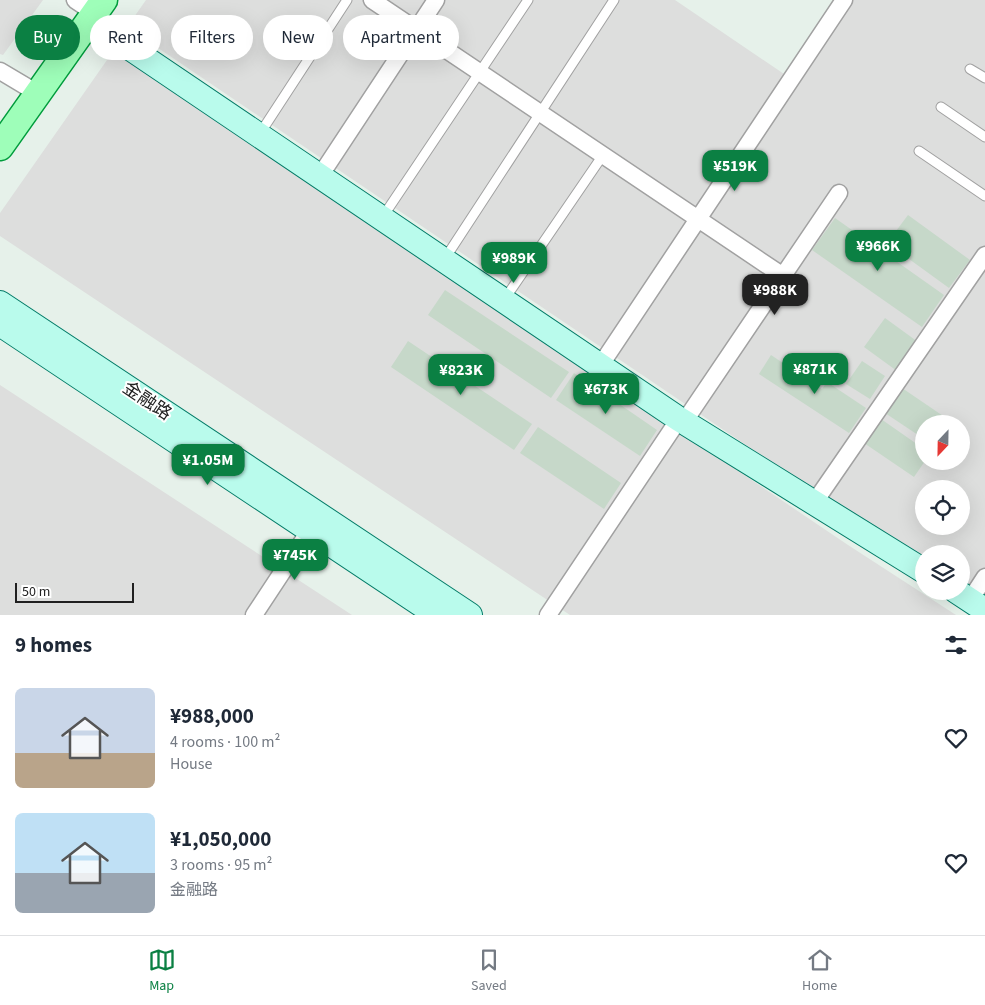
<!DOCTYPE html>
<meta charset="utf-8">
<style>
:root{--surface:#fff;--page:#f2f2f3;--text:#1f2937;--muted:#747a83;--line:#e0e1e3;--accent:#0b8043}
body{margin:0;font-family:"Source Sans 3","Noto Sans SC",sans-serif;background:var(--page);color:var(--text);height:100vh;display:flex;flex-direction:column;font-size:19px;white-space:nowrap}
*{box-sizing:border-box;margin:0}
p{font-size:16px;color:var(--muted)}
.icon{flex:none;width:28px;height:28px;fill:none;stroke:currentColor;stroke-width:2;stroke-linecap:round;stroke-linejoin:round}
.map{position:relative;height:615px;overflow:hidden}
.drawer{display:flex;flex-direction:column;background:var(--surface);flex:1}
.drawer>*{flex:none}
.banner{position:absolute;left:15px;top:15px;width:500px;height:45px;display:flex;gap:10px}
.needle{width:32px;rotate:202deg}
.buttons{position:absolute;left:915px;top:415px;display:grid;gap:10px}
.buttons a{display:grid;place-items:center;width:55px;height:55px;border-radius:50%;background:var(--surface);box-shadow:0 5px 20px #0002;font-size:25px}
.scale{position:absolute;left:15px;bottom:12px;width:119px;box-sizing:border-box;padding-left:5px;border:2px solid #202020;border-top:0;font-size:14px;line-height:18px;white-space:nowrap;color:#202020;-webkit-text-stroke:4px #fff;paint-order:stroke}
.price{position:absolute;translate:-50% -42px;padding:0 11px;border-radius:10px;background:var(--accent);color:#fff;font-size:16px;line-height:32px;filter:drop-shadow(0 1px 2px #0008)}
.price::after{content:'';position:absolute;left:50%;top:30px;width:15px;height:11px;margin-left:-8px;background:inherit;clip-path:polygon(0 0,100% 0,50% 100%)}
.price.active{background:#222;color:#fff}
ul{padding:0;list-style:none}
li{display:flex;align-items:center;gap:15px;height:125px;padding:0 15px}
li span{display:grid;place-items:center;flex:none;width:140px;height:100px;border-radius:8px;color:#555}
li>.icon{margin-inline-start:auto}
span .icon{width:60px;height:60px;fill:#fffc;stroke-width:1}
li b{font-size:21px}
h2{display:flex;justify-content:space-between;align-items:center;height:60px;padding:0 15px;font-size:21px}
.tag{padding:0 18px;border-radius:22px;background:var(--surface);box-shadow:0 5px 20px #0002;font-size:18px;line-height:45px}
.tag.active{background:var(--accent);color:#fff}
.tabs{display:flex;justify-content:space-around;align-items:center;height:70px;border-top:1px solid var(--line);background:var(--surface);font-size:14px;color:var(--muted)}
.tabs a{display:grid;justify-items:center;gap:2px}
.tabs .active{color:var(--accent)}
.map>svg:first-child{display:block}
.residential{fill:#dddedd;fill-rule:evenodd}
.building{fill:#c6d8c9}
.lines{fill:none;stroke-linecap:round;stroke-linejoin:round}
.lane-casing{stroke:#a1a1a1;stroke-width:11}
.street-casing{stroke:#a1a1a1;stroke-width:19}
.secondary-casing{stroke:#027b67;stroke-width:26}
.primary-casing{stroke:#009c3c;stroke-width:29}
.lane{stroke:#fff;stroke-width:9}
.street{stroke:#fff;stroke-width:16}
.secondary{stroke:#b9fbec;stroke-width:24}
.primary{stroke:#9efeb9;stroke-width:26}
.labels{text-anchor:middle;dominant-baseline:central;stroke-width:4;stroke-linejoin:round;paint-order:stroke}
.street-label{font-size:18px;fill:#202020;stroke:#fff}
</style>
<div class="map">
<svg width="985" height="615" viewBox="0 0 985 615">
<rect width="100%" height="100%" fill="#e6f1ea"/>
<path class="residential" d="M0,0h43l-40,55 -3,-1z
M146,0h529l112,76 51,-76h147v597l-24,-15v-28h-37v5l-156,-99 -641,-433zM924,424h37v37h-37zM924,489h37v37h-37z
M114,50l734,495 108,70h-386l-570,-379v-23z
M0,385l352,230h-352z"/>
<path class="building" d="M908,215l62,45 -21,28 -62,-45z
M835,218l109,77 -22,32 -110,-77z
M445,290l124,82 -18,26 -123,-83z
M885,318l33,24 -21,29 -33,-24z
M408,341l124,83 -18,26 -123,-83z
M771,355l51,34 5,-7 39,26 -17,25 -90,-59z
M862,361l23,15 -15,23 -24,-15z
M574,373l83,57 -17,26 -84,-56z
M902,388l50,34 -2,2h-26v15l-39,-26z
M881,419l43,30v12h1l-11,16 -50,-34z
M538,427l83,56 -17,26 -84,-56z"/>
<g class="lines">
<g class="lane-casing">
<path id="lane" d="M970,69l15,9
M941,107l44,30
M259,135l88,-135
M919,151l66,45
M382,218l146,-218
M444,260l170,-260
M504,300l99,-145"/>
</g>
<g class="street-casing">
<path id="street" d="M75,0l9,6
M372,0l411,276
M0,71l27,16
M320,176l116,-176
M600,366l244,-366
M684,422l155,-229
M814,503l171,-248
M970,600l15,-23
M254,615l56,-85
M548,615l131,-196"/>
</g>
<g class="secondary-casing">
<path id="secondary" d="M90,21l589,398 245,152
M0,303l470,312
M0,324l437,291
M956,591l29,19"/>
</g>
<g class="primary-casing">
<path id="primary" d="M0,147l104,-147"/>
</g>
<use href="#lane" class="lane"/>
<use href="#street" class="street"/>
<use href="#secondary" class="secondary"/>
<use href="#primary" class="primary"/>
</g>
<g class="labels">
<g class="street-label">
<text transform="translate(147 401) rotate(34)">金融路</text>
</g>
</g>
</svg>
<div class="buttons">
<a><svg class="needle" viewBox="-14 -14 28 28"><path d="M0-13l5 13h-10z" fill="#e53935"/><path d="M0 13l5-13h-10z" fill="#747a83"/></svg></a>
<a><svg class="icon" aria-label="locate" viewBox="0 0 24 24"><circle cx="12" cy="12" r="6"/><path d="M12 2v4M12 18v4M2 12h4M18 12h4"/></svg></a>
<a><svg class="icon" aria-label="layers" viewBox="0 0 24 24"><path d="M12 4l9 5-9 5-9-5zM3 14l9 5 9-5"/></svg></a>
</div>
<div class="scale">50 m</div>
<b class="price" style="left:735px;top:192px">¥519K</b>
<b class="price" style="left:878px;top:272px">¥966K</b>
<b class="price" style="left:514px;top:284px">¥989K</b>
<b class="price active" style="left:775px;top:316px">¥988K</b>
<b class="price" style="left:815px;top:395px">¥871K</b>
<b class="price" style="left:461px;top:396px">¥823K</b>
<b class="price" style="left:606px;top:415px">¥673K</b>
<b class="price" style="left:208px;top:486px">¥1.05M</b>
<b class="price" style="left:295px;top:581px">¥745K</b>
<div class="banner">
<a class="tag active">Buy</a>
<a class="tag">Rent</a>
<a class="tag">Filters</a>
<a class="tag">New</a>
<a class="tag">Apartment</a>
</div>
</div>
<section class="drawer">
<h2>9 homes<svg class="icon" aria-label="filters" viewBox="0 0 24 24"><path d="M4 7h16M4 17h16"/><circle cx="9" cy="7" r="2"/><circle cx="15" cy="17" r="2"/></svg></h2>
<ul>
<li><span style="background:linear-gradient(#c9d6e8 65%,#b9a48a 0)"><svg class="icon" aria-label="home" viewBox="0 0 24 24"><path d="M3 11l9-7 9 7M6 9v11h12V9"/></svg></span><div><b>¥988,000</b><p>4 rooms · 100 m²</p><p>House</p></div><svg class="icon" aria-label="heart" viewBox="0 0 24 24"><path d="M12 20l-8-8c-3-5 5-10 8-4 3-6 11-1 8 4z"/></svg></li>
<li><span style="background:linear-gradient(#bfe0f5 60%,#9aa5b1 0)"><svg class="icon" aria-label="home" viewBox="0 0 24 24"><path d="M3 11l9-7 9 7M6 9v11h12V9"/></svg></span><div><b>¥1,050,000</b><p>3 rooms · 95 m²</p><p>金融路</p></div><svg class="icon" aria-label="heart" viewBox="0 0 24 24"><path d="M12 20l-8-8c-3-5 5-10 8-4 3-6 11-1 8 4z"/></svg></li>
</ul>
</section>
<nav class="tabs">
<a class="active"><svg class="icon" aria-label="map" viewBox="0 0 24 24"><path d="M3 6l6-2 6 2 6-2v14l-6 2-6-2-6 2zM9 4v14M15 6v14"/></svg>Map</a>
<a><svg class="icon" aria-label="saved" viewBox="0 0 24 24"><path d="M7 4h10v16l-5-4-5 4z"/></svg>Saved</a>
<a><svg class="icon" aria-label="home" viewBox="0 0 24 24"><path d="M3 11l9-7 9 7M6 9v11h12V9"/></svg>Home</a>
</nav>
